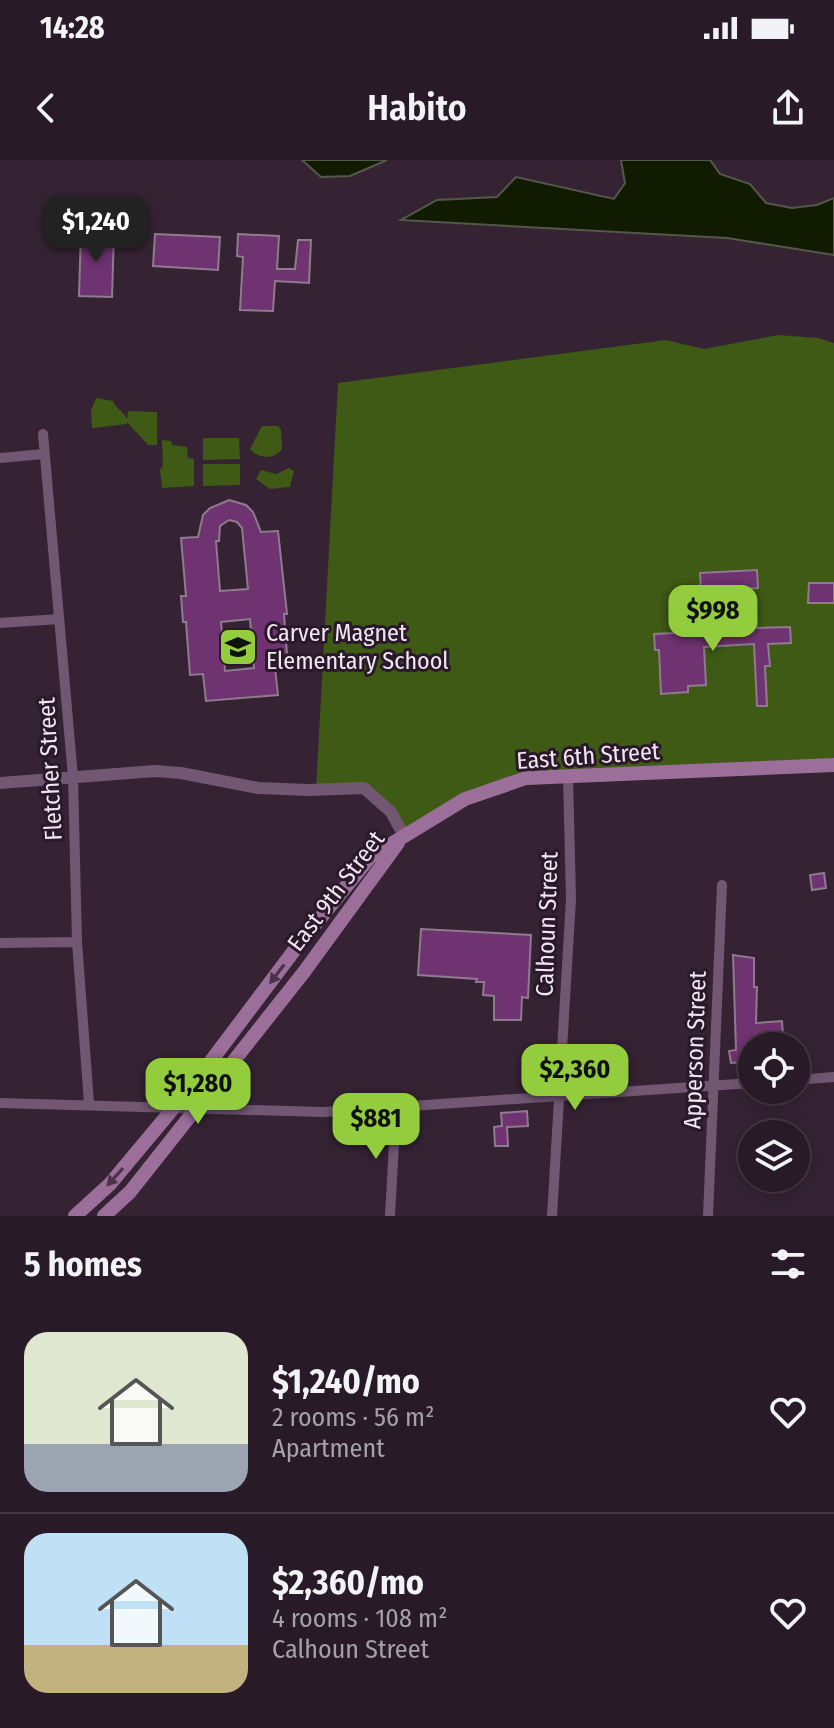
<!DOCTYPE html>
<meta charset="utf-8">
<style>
:root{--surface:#281a27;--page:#342733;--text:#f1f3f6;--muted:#a5a1a7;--line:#443844;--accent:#93cc3d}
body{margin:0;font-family:"Fira Sans Condensed",sans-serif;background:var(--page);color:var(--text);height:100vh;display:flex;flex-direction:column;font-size:30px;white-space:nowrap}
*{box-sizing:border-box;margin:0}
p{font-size:26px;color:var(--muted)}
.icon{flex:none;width:44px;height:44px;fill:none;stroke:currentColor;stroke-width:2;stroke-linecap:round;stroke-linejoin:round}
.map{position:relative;height:1056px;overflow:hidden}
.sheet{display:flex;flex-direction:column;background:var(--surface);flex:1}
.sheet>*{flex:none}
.fabs{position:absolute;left:738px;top:872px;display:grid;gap:16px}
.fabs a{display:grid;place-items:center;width:72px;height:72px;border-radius:50%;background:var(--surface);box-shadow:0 4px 20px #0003,0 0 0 2px var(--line);font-size:40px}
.price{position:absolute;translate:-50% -68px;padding:0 18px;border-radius:16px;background:var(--accent);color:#111;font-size:26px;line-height:52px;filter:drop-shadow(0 2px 4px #0008)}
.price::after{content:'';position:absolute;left:50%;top:48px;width:24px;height:18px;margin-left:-12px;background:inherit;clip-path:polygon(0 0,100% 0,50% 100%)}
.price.current{background:#222;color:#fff}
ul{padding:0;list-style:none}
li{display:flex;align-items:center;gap:24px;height:200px;padding:0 24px}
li+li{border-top:2px solid var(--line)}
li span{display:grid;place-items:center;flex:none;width:224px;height:160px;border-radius:24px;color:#555}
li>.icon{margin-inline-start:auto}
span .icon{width:96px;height:96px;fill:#fffc;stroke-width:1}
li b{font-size:34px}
h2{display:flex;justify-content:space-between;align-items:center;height:96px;padding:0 24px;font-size:34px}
.status{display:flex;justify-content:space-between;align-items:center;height:56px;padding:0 40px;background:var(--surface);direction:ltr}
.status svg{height:22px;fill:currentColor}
header{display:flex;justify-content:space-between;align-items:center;height:104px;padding:0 24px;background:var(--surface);font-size:36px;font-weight:600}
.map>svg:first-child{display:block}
.green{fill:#3e5a14}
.water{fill:#101b02;stroke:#54584a;stroke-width:2}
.building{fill:#703371;stroke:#8f7a8f;stroke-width:2;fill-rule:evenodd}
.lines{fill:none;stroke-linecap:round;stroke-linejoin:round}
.minor{stroke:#725772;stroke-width:10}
.tertiary{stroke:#725772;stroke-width:12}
.secondary{stroke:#9b6f9a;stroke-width:14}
.oneway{fill:#4c334c}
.labels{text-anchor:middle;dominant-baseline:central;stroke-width:6;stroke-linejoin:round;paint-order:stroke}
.poi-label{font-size:24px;fill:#f2e6f2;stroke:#2a192a;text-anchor:start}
.street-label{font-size:24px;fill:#f2e6f2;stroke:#2a192a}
</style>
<div class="status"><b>14:28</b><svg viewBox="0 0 49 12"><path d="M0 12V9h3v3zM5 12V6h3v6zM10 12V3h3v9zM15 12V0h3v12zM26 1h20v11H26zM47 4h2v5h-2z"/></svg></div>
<header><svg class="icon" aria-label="back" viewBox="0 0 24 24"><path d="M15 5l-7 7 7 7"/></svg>Habito<svg class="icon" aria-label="share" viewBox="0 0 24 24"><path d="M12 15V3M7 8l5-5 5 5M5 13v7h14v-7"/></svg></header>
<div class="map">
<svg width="834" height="1056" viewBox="0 0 834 1056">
<rect width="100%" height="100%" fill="#352334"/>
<path class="green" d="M778,175l40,3 16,5v419l-332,25 -98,49 -39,-48 -49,2 22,-407 328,-43 38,9z
M96,238l17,3c3,9 10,9 14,18l1,-8 29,1v33h-9l-21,-23v2l-35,4 -1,-17z
M262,266h16l3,4 1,19c-8,11 -24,10 -32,0z
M203,278h36l1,21 -37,1z
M162,280l9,1 1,4 15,2 1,11 6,1v27l-32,2 -2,-19 3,-3z
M203,304h37v21l-37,1z
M289,308l5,3 -4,16 -20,2 -14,-10 5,-9 15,4z"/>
<path class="water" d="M302,0h85l-37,16 -29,1z
M621,0h89l10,14 30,10 16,19 26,5 25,-3 17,-7v57l-107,-17 -326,-18 36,-20 60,-3 19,-20 98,22 11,-16z"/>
<path class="building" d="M81,71l33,1 -2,65 -33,-1z
M155,74l65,3 -2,33 -65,-4z
M238,74l41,2 -2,33h18l3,-29h13l-2,43 -34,-2 -2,30 -33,-1 3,-53 -6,-1z
M229,340l17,5 7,7 8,20 17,-1 9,83h-3l4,53 -13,1 3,27 -72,6 -3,-27 -13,1 -4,-53h-3l-2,-26h5l-5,-58 17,-1 5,-22 7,-7zM229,360l8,2 5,6 6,61 -28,2 -4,-50h3l1,-15zM250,459l4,49 -29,3 -4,-49z
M757,410l1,18 -57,3 -1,-18z
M809,423h25v20h-26z
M756,454l1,14 33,-1 1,16 -23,1 2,22h-5l2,40h-10l-3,-62 -50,3 2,38 -18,1v6l-27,2 -2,-44h-4l-1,-16 42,-2 -1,-15 18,-1 1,15 28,-2 -1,-14z
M824,713l2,15 -14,2 -2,-15z
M421,769l110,6 -3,63 -6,-1 -1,23h-27v-24l-11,-1 1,-13h-8l1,-3 -59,-4z
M733,795l21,3v29h3l-1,36 26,-2 1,15 -31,3v22l-21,2 -2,-12 7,-1z
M527,951l1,15 -21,1 1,19h-13l-1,-19 8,-1 -1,-13z"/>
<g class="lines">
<path class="minor" d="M43,274l30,343 4,165 12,161
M0,298l44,-4
M0,463l59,-4
M0,783l77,-1
M796,920l38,-3
M0,943l323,9 429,-29
M390,1056l6,-109
M552,1056l19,-317 -3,-123
M708,1056l14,-331"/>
<path class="tertiary" d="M0,623l155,-12 26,2 77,15 50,2 56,-2 27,24 13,24"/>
<path class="secondary" d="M75,1056l35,-32 86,-103 100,-133 74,-91 95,-58 61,-21 308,-13
M104,1056l26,-24 174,-220 94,-129"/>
</g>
<defs><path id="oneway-solid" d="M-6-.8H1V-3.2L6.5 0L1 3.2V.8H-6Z" transform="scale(2)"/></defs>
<g class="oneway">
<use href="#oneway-solid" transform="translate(277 814) rotate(127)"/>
<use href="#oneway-solid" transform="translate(115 1017) rotate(132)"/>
</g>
<defs>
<g id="school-square" transform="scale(2)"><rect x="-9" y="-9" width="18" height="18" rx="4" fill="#93cc3d" stroke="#2a192a"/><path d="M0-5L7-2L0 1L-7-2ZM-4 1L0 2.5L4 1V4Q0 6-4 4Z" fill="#111"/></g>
</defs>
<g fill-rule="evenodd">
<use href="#school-square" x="238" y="487"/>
</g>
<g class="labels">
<g class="poi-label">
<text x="266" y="473">Carver Magnet<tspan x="266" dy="28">Elementary School</tspan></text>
</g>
<g class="street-label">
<text transform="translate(588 596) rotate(-4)">East 6th Street</text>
<text transform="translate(50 609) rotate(-93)">Fletcher Street</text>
<text transform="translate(336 731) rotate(-53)">East 9th Street</text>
<text transform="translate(547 764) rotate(-88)">Calhoun Street</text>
<text transform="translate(695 890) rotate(-88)">Apperson Street</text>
</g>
</g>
</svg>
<div class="fabs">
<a><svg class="icon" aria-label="locate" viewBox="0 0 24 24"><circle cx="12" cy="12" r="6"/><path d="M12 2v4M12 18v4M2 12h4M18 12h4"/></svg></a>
<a><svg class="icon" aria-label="layers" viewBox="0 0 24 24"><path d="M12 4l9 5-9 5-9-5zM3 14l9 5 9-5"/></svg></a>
</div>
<b class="price current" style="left:96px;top:104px">$1,240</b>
<b class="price" style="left:713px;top:493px">$998</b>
<b class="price" style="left:575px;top:952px">$2,360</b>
<b class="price" style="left:198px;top:966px">$1,280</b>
<b class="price" style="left:376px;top:1001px">$881</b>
</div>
<section class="sheet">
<h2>5 homes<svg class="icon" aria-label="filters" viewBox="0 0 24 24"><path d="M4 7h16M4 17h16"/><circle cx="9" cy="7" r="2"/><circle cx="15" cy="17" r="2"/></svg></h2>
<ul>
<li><span style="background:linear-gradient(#dfe7d0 70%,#9aa5b1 0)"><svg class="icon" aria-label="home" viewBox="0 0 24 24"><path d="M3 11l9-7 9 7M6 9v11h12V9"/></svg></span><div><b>$1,240/mo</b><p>2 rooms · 56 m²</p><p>Apartment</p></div><svg class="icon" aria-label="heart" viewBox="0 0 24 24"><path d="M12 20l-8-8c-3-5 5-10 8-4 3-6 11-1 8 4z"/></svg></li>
<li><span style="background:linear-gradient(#bfe0f5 70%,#c2b280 0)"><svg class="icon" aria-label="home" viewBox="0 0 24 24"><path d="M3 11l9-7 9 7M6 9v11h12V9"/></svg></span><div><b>$2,360/mo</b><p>4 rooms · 108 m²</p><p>Calhoun Street</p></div><svg class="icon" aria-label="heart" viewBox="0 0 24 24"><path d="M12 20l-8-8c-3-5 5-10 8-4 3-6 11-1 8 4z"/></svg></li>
</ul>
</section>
